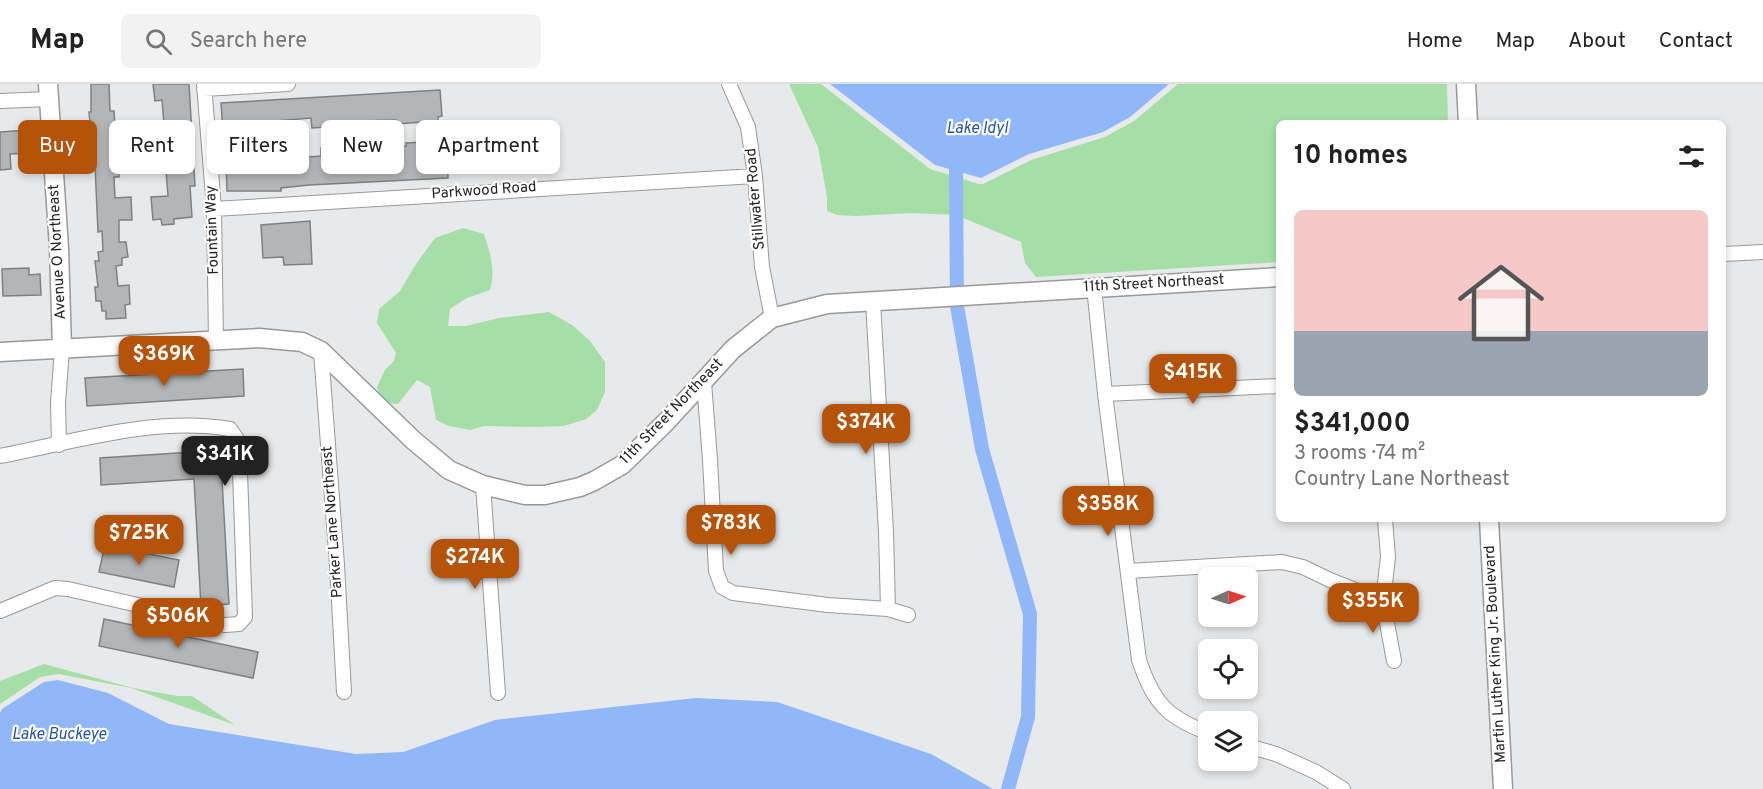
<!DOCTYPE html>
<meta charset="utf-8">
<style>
:root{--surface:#fff;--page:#f2f2f2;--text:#222;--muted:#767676;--line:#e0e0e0;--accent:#b45309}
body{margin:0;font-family:Overpass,sans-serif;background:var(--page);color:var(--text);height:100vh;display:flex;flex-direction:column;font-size:22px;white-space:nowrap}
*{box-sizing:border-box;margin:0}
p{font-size:20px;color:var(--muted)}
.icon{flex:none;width:33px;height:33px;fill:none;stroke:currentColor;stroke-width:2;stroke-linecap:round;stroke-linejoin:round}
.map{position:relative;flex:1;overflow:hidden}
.side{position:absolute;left:1276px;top:36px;width:450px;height:402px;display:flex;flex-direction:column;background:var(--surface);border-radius:9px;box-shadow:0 3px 9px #0003}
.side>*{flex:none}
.banner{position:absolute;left:18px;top:36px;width:570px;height:54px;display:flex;gap:12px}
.needle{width:39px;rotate:87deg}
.controls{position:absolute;left:1198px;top:483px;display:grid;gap:12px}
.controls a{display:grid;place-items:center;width:60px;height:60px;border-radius:9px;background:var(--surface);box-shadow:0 3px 9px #0003;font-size:30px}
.price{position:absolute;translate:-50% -51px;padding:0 14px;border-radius:12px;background:var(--accent);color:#fff;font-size:20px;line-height:39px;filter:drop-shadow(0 2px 3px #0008)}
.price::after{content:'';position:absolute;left:50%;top:36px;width:18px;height:14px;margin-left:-9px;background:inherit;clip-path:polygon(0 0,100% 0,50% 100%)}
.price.on{background:#222;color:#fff}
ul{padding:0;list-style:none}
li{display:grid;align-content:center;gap:12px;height:318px;padding:0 18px}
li+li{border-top:2px solid var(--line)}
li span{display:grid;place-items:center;height:186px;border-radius:9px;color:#555}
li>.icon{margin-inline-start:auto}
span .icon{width:108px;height:108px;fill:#fffc;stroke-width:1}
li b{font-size:26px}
h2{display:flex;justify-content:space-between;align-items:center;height:72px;padding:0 18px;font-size:26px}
.tag{padding:0 21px;border-radius:9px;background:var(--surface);box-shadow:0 3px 9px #0003;font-size:21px;line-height:54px}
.tag.on{background:var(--accent);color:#fff}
header{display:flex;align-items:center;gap:36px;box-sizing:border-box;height:84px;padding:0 30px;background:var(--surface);border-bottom:2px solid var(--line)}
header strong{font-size:28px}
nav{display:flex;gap:33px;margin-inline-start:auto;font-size:21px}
.search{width:420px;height:54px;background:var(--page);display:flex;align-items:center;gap:15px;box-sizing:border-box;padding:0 21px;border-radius:9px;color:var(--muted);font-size:22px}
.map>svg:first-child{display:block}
.green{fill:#a5dfa7}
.water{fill:#90b7f8}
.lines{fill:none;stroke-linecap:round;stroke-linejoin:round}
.canal{stroke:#90b7f8;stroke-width:14}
.building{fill:#b4b5b6;stroke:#7f8081;stroke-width:1.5}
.minor-casing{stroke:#98999a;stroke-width:16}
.tertiary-casing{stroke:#98999a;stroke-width:21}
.minor{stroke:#fff;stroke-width:14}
.tertiary{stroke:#fff;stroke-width:18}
.labels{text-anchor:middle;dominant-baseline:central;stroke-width:4.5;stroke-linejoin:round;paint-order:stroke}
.street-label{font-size:15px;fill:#232323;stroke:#fff}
.water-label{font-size:16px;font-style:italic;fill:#2754a0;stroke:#fff}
</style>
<header>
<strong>Map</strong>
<div class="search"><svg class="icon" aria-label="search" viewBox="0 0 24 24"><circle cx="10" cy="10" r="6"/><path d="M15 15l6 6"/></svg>Search here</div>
<nav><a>Home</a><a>Map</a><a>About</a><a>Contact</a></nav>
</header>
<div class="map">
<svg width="1763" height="705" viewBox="0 0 1763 705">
<rect width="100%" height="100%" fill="#e8e9ea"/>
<path class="green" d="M789,0h32l109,85 49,15h4l48,-24 74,-23 29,-16 44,-37h269l1,39h-168l-1,139 -243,15 -11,-14 -4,-21 -65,-27 -42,-2 -59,3 -18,-1 -10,-4v-14l-9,-50z
M463,144l21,6c6,19 12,36 6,56l-23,8 -17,11 -2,17h18l33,-8 50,-6 23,13 18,16 15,21v30l-8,18 -11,9 -22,7 -29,1 -51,-1 -14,4 -21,-4 -13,-6 -6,-33 -13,-7 -19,24 -13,-1 -4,-3 -4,-13 8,-17 9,-9 2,-8 -19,-30 2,-14 21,-18 16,-27 19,-26z
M44,580l89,24 44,8h15l43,29 -104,-37 -72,-14 -19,3 -40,27v-23z"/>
<path class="water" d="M830,0h339l-39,33 -27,15 -74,22 -48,24 -46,-13z
M58,596l50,13 61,31 187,30 47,-2 92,-32 201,-22 81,4 154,52 62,35h-993v-76l2,-4 42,-27z"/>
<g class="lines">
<path class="canal" d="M956,87l1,135 25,143 48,165 -2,103 -20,72"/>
</g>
<path class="building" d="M91,0h18l1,27h4l1,15h-5l2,28h6l1,23h-5l1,21 16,-1 1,23h-13v22h7l2,15 -6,1v7l-6,1 2,20 11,-1 1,19 -5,1 1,13 -20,1v-8h-4l-1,-10h-5l-1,-14h3l-3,-26h4l-1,-9 5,-1 -1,-20 -4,1 -4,-89 -2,1 -3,-32h2z
M153,0h36l6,102h-5l2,31 -18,2v5l-12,1 -1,-6 -8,1 -2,-23 17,-1 -3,-38 -9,1 -1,-7h-8l-1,-14 19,-1 -3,-37 -7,1z
M440,6l2,26 -4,1v4l-42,3v-4l-38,1 2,26 46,-1v-3l41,-2 1,37 -139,7 -28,3v3h-54l-1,-29 26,-1v-6l27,-1 1,5 41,-3v-8l22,-1 -2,-21 -29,2 -1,-10 -35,3 1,5 -54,6 -2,-29z
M28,46l2,23 -20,1 1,15 -11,1v-38z
M310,137l2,43 -28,1 -1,-8 -20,1 -2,-33z
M29,184v7l11,-1 1,21 -38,1 -1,-27z
M243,285l1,27 -157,10 -2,-28z
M220,360l9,160 -28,2 -7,-127 -93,6 -1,-27 93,-6v-7z
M105,461l74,15 -5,27 -75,-15z
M104,535l154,33 -5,26 -154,-32z"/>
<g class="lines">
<g class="minor-casing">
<path id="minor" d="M204,0l10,125 2,131
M729,0l19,43 7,49 7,91 10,51
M204,5l84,-5
M0,17l49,-2
M214,125l541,-33
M1724,170l39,-2
M1094,203l11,107 34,266c14,42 28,58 70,73
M873,217l13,231 2,77
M321,267l16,214 7,127
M704,298l6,78 6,111 6,16 11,6 95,12 60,4 20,6
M1105,310l175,-8
M59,361l-1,-42 4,-54
M0,372c73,-14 156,-40 230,-27l9,13 6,175 -6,7 -14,1 -157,-36 -13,-1 -55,23
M483,401l15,208
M1385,435l3,38 -5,44 11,60
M1128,487l154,-9 21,5 27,13 53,21
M1248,662l28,8 40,18 27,17"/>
</g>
<g class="tertiary-casing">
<path id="tertiary" d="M48,0l11,164 3,101
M1466,0l2,39
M0,268l259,-14 43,4 19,9 92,89 36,30 34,15 42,10h20l35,-8 14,-6 28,-16 44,-43 67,-73 39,-31 55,-14 453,-27
M1489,435l14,270"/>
</g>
<use href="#minor" class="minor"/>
<use href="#tertiary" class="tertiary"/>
</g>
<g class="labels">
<g class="street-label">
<text transform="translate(484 107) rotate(-4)">Parkwood Road</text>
<text transform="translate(756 115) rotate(-95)">Stillwater Road</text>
<text transform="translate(213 146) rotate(-92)">Fountain Way</text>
<text transform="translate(58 168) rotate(-93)">Avenue O Northeast</text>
<text transform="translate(1154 200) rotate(-3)">11th Street Northeast</text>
<text transform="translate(672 328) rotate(-46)">11th Street Northeast</text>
<text transform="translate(333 438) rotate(-94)">Parker Lane Northeast</text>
<text transform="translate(1496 570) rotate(-93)">Martin Luther King Jr. Boulevard</text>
</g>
<g class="water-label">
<text x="977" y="45">Lake Idyl</text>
<text x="59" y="651">Lake Buckeye</text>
</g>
</g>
</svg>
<div class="controls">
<a><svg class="needle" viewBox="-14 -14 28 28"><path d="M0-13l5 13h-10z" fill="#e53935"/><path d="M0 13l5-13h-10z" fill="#767676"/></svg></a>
<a><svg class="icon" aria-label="locate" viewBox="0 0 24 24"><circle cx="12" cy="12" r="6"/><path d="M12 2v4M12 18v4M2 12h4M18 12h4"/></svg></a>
<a><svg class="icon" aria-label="layers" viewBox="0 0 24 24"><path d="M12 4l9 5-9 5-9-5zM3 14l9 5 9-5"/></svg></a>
</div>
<b class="price" style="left:164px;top:303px">$369K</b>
<b class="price" style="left:1193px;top:321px">$415K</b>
<b class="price" style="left:866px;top:371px">$374K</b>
<b class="price on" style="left:225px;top:403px">$341K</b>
<b class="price" style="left:1108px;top:453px">$358K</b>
<b class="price" style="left:731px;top:472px">$783K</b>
<b class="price" style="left:139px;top:482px">$725K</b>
<b class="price" style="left:475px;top:506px">$274K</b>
<b class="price" style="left:1373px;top:550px">$355K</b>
<b class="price" style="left:178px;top:565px">$506K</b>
<div class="banner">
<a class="tag on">Buy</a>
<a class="tag">Rent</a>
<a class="tag">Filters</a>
<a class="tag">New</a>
<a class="tag">Apartment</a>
</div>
<section class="side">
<h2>10 homes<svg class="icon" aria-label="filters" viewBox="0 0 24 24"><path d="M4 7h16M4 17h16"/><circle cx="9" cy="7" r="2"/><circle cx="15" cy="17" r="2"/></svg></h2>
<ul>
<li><span style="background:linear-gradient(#f6c9c9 65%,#9aa5b1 0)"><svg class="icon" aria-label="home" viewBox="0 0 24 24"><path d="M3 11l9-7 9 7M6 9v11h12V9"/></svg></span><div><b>$341,000</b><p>3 rooms · 74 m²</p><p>Country Lane Northeast</p></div></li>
</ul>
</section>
</div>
